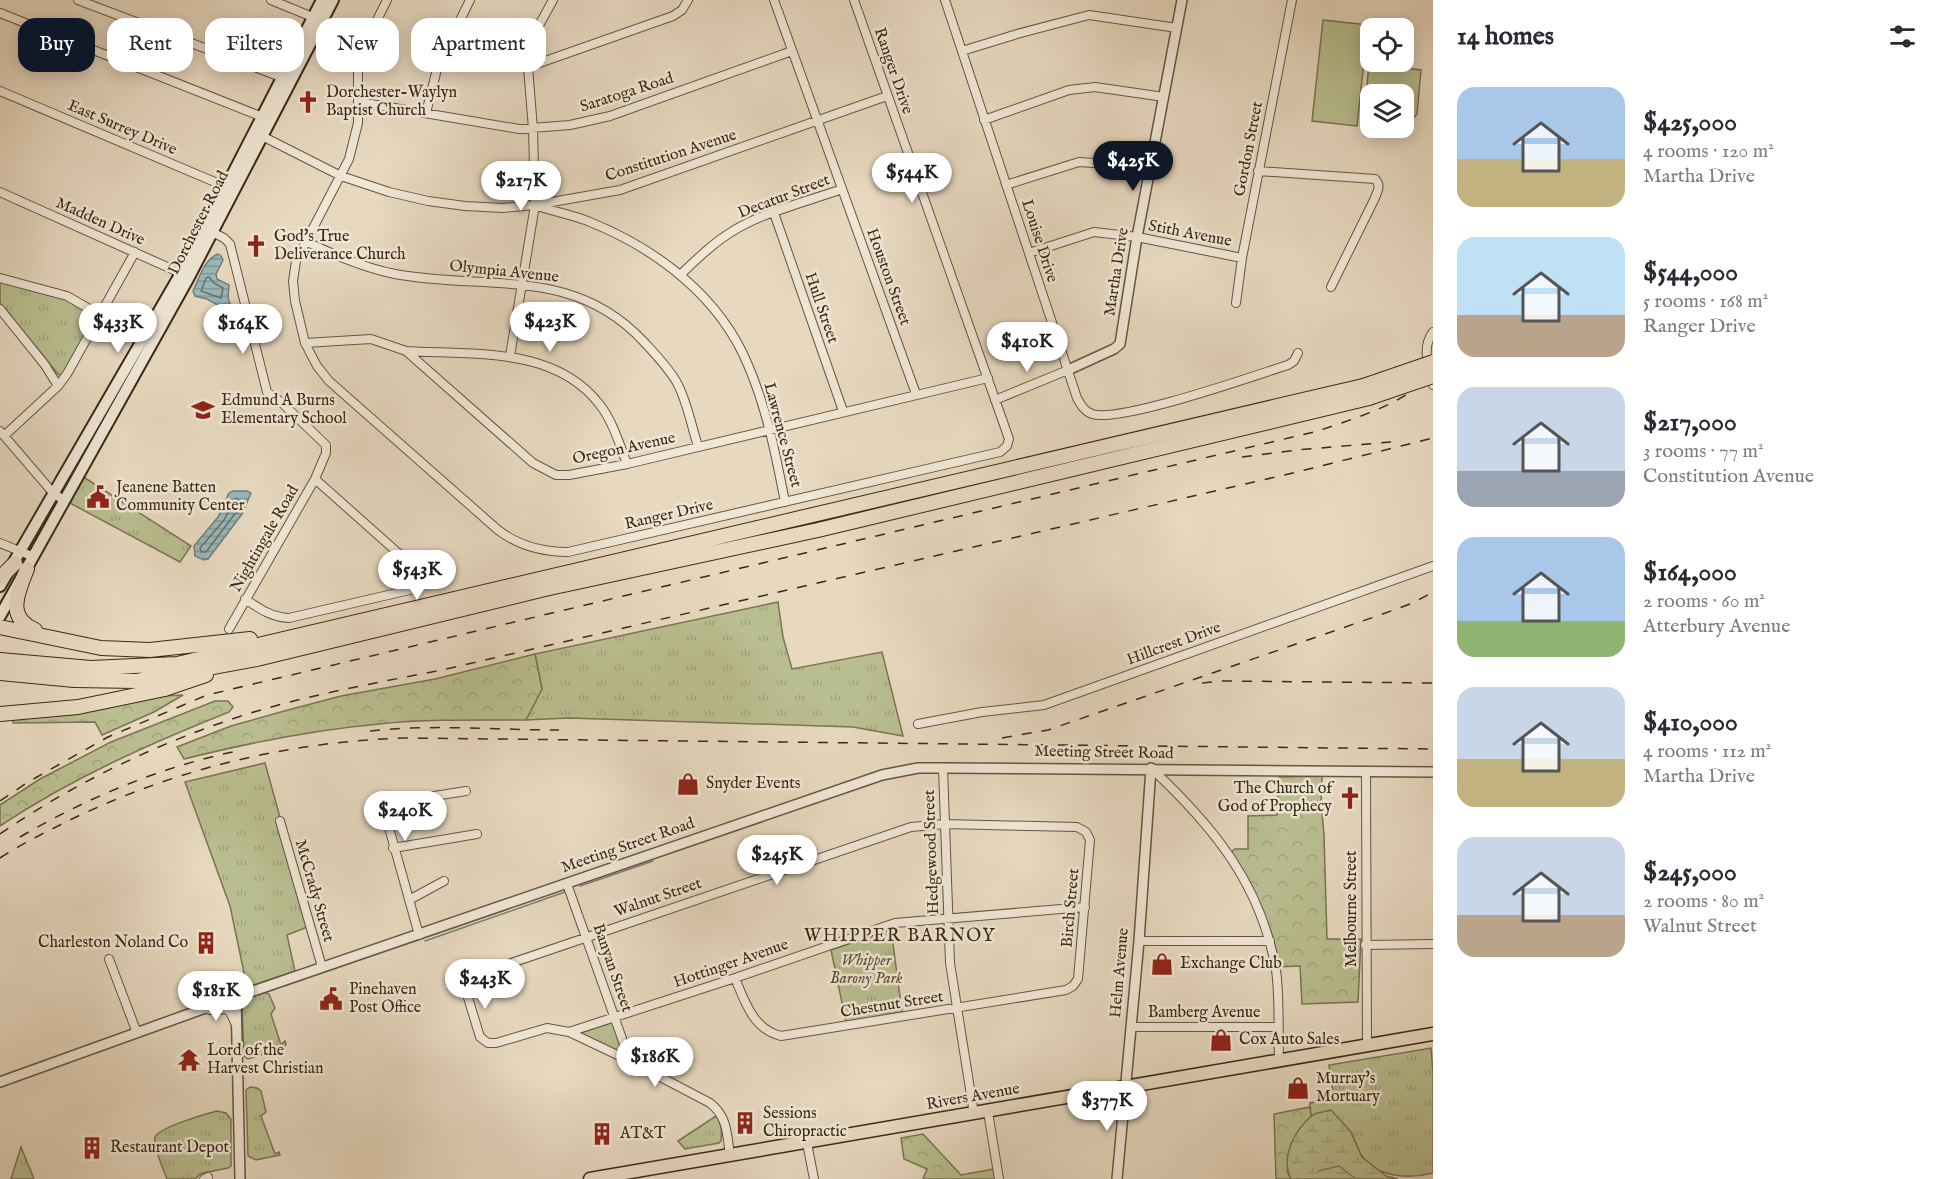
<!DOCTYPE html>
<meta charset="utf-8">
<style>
:root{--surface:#fff;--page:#f7f7f7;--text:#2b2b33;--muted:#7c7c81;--accent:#111827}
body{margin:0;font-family:"IM FELL English",serif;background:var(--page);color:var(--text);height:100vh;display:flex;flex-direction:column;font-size:22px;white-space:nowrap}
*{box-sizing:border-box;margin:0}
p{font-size:20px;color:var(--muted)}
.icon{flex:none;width:33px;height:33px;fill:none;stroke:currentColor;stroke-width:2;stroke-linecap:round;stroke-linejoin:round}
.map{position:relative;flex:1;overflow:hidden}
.panel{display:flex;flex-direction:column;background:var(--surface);width:510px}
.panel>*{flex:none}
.hud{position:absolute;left:18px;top:18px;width:570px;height:54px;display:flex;gap:12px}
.fabs{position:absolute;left:1360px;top:18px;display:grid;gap:12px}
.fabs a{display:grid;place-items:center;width:54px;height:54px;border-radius:12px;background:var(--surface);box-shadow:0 3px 15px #0003;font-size:30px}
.price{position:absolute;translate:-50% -51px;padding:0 14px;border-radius:21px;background:#fff;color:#222;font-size:20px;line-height:39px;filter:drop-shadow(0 2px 3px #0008)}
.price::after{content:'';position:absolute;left:50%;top:36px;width:18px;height:14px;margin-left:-9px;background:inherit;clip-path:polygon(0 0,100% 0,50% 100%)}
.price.active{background:var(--accent);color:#fff}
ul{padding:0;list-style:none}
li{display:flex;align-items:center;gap:18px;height:150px;padding:0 24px}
li span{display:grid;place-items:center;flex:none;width:168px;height:120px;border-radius:18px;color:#555}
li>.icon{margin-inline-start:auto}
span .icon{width:72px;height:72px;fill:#fffc;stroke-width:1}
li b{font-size:26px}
h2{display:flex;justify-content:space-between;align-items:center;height:72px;padding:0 24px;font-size:26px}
.chip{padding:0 21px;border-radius:18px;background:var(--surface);box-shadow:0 3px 15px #0003;font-size:21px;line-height:54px}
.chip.active{background:var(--accent);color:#fff}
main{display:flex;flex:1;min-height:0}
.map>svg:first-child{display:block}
.grass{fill:url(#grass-tufts);stroke:#7a7453;stroke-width:1.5}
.forest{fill:url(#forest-crowns);stroke:#7a7453;stroke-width:1.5}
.wetland{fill:url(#wetland-marsh);stroke:#7a7453;stroke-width:1.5}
.garden{fill:#b9be90;stroke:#7a7453;stroke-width:1.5}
.water{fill:url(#water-rules);stroke:#737f78;stroke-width:1.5}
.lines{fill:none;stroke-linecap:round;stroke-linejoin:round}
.shore{stroke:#6a7068;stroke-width:1.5}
.stream{stroke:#737f78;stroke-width:1.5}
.minor-casing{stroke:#665540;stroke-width:10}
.tertiary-casing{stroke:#665540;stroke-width:12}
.secondary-casing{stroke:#3b2916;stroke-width:14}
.primary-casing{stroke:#3b2916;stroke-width:15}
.motorway-casing{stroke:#3b2916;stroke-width:16}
.minor{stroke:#efe6d5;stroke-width:8}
.tertiary{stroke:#efe6d5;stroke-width:9}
.secondary{stroke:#efe6d5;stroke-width:10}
.primary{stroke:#e7d8bf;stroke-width:12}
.motorway{stroke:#e7d8bf;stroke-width:14}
.rail{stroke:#3b2916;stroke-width:1.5;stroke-dasharray:10 10;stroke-linecap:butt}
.motorway-bridge-casing{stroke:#3b2916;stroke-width:16;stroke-linecap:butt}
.motorway-bridge{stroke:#e7d8bf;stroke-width:14}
.labels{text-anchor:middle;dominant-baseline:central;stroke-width:5;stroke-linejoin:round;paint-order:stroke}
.street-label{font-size:16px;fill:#3b2916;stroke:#efe6d5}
.poi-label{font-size:16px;fill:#3b2916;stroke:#efe6d5;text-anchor:start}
.park-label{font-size:16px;font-style:italic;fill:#5a4e34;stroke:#efe6d5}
.neighbourhood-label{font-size:18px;letter-spacing:1.5px;fill:#3b2916;stroke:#efe6d5}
</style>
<main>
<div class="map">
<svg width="1433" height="1179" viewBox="0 0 1433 1179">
<defs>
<pattern id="grass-tufts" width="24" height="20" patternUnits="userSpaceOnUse" patternTransform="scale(1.5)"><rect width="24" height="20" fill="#b9be90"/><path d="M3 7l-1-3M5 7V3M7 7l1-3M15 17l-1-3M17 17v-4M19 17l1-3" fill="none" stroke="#a0a37b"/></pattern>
<pattern id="forest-crowns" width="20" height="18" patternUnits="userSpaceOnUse" patternTransform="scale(1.5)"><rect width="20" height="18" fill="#b9be90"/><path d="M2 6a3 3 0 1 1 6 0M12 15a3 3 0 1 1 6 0" fill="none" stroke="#a0a37b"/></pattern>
<pattern id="wetland-marsh" width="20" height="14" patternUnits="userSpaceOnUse" patternTransform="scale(1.5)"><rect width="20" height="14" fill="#b9be90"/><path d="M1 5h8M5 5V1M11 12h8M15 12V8" fill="none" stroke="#a0a37b"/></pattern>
<pattern id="water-rules" width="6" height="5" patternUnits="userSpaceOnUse" patternTransform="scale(1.5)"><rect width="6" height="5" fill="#99b8ba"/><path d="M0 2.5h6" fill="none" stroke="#7e9696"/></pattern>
</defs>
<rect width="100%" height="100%" fill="#e7d8bf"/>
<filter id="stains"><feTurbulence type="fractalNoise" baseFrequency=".00333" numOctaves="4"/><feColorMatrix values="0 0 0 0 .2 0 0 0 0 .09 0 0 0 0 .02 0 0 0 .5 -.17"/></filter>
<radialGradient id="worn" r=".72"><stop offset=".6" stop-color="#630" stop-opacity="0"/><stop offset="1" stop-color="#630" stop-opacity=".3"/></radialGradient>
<path class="grass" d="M0,281l66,18 26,14 1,10 -28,49 -3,3 -4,-1 -58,-71z
M82,476l109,70 -11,16 -112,-60z
M778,602l5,35 9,32 90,-17 21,84 -50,-9 -284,-9 -43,2 16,-31 -7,-35z
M265,763l45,163 -23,9 8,36 -48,16 -17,-81 -45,-124z
M891,929l11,83 -56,10 -15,-72z
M263,992l6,2 6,14 -4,6 10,31 4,-4 1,3 -2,4 -36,11 -4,-3 -2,-51 5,-7z
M613,1022l12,34 -47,-22z
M1431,1048l2,24v101c-23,6 -56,5 -71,-17 -5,-6 -6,-15 -10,-21 -6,-8 -28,-16 -37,-21l-4,4 -1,-15 24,-4 -5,-34z
M250,1087l7,1 4,3 5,21 -5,4 14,38 4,-2 1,3 -24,5 -8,-4 -2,-66z
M217,1111l9,2 5,6v47l-3,2 -20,4 -8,2 -5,5h-28c-3,-9 -15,-34 -12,-42 5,-10 50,-23 62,-26z
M716,1116c6,6 6,16 5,25l-2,2 -34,6 -7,-8z
M21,1147l13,32h-23z"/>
<path class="forest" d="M535,654l7,35 -16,31c-49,0 -99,-1 -147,4 -66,6 -131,19 -195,35l-7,-12 54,-21 57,-16 53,-14 94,-17z
M183,695l-29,17 -52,23 -7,-13 -82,1 1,-6 126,-20z
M215,701h13l5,6 -4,5c-80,32 -157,66 -229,114v-21l40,-26 71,-37z
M1322,776l-1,25 3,34 3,104h34l-3,63 -56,2 -2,-38 -25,1 -5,-26 -41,-87 6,-5h13v-33l29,-1 2,-38z
M1310,1107l1,11 -11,11 -13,42 4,8h-15l-2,-65z
M923,1134l38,41 33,-6 1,10h-72l4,-10 -23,-10 -3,-21z"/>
<path class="wetland" d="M1331,1110l20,22 11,25 24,19 12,3h-107c-11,-22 4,-50 22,-64 5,-3 13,-3 18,-5z"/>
<path class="garden" d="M1323,20l45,5 -11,101 -45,-5z
M1369,63l52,7 -4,44 -7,8h-6v-28h-33v25l-7,-1z"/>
<path class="water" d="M218,254l3,2 2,4 -7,14 1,5 12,6c0,5 -2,12 0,16 6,14 10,19 11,35l-10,4 -3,-30 -20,-11 -12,-3 -2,-5c6,-12 11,-32 25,-37z
M233,491h14l4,2 -9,21 -34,45 -4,1 -9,-4 -1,-10 24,-29 11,-24z"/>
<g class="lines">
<path class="shore" d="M209,277l5,6 9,5 -2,10 -20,-7 5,-13z
M236,498l4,3 -3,10 -31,41h-5l-1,-4 24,-28z"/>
<path class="stream" d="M580,886l73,-25
M425,941l140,-49
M1318,1171l21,-5 17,13"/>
<g class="minor-casing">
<path id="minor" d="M78,0l208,79
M271,0l44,18
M387,0l-27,54 -2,12v57l-9,36 -53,102 -3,20 2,20 10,42 12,23 12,15 169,149c21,16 44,22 70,22l432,-100 7,-6 2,-7 -155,-439
M774,0l142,394
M945,0l132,398c4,7 7,13 15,16 28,9 161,-38 196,-49l6,-4 4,-8
M0,13l265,105
M962,51l55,-17 72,-19 88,13
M528,67l145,-51 9,-6 6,-10
M0,91l229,97
M359,102l160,27 51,-4 40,-9 182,-65
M426,113l12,-48 32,-65
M984,120l85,-30 26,-3 69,10
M260,135l81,41 48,16 39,9 37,5 38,2 32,-3 85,-15 267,-94
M1258,171l117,8c7,7 2,13 -1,21l-43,87
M1006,185l73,-23 72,5
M0,192l185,83
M538,206c17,6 35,9 52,16 67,27 130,75 158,143 19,44 28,91 37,137
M774,213l69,198
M208,230l16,8 6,6 37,148 14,10 45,43v8l-11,26 -86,150
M305,241c29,14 59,27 90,33 90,17 178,-9 249,68 11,12 23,24 32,39 11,19 15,44 22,65
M1029,253l65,-21 43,5 105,21
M680,275c17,-16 33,-32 53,-44 30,-19 76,-30 109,-42
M0,278l67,18 33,19
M1236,303l6,-45 50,-258
M0,309l45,56 13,21
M1433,332c-12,16 -4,34 0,53
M305,343l66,-4 35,12 127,112 23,12h13l58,-11 361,-86
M406,351c67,4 149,-5 194,54 13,17 19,38 27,59
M510,356l25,-151 -2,-76 -5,-62 4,-29 21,-38
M995,400l73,-30
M0,431l54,63 10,6
M4,436l54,-50 9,-12 68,-122
M0,543l34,14
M245,599c15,10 26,18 44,19l125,-29c8,-7 8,-13 1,-21l-100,-89
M918,724l64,-12 62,-7 389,-139
M943,768l7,195 24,151
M1151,768c62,58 110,116 125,202 4,29 2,61 3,91
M1366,771l1,275
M280,821l42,146
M393,848l84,-14
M567,884l63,177
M409,900l35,-19
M419,935l-33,-118 2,-3 40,-17 38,-6
M1139,941h131
M1365,945l68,-1
M109,959l28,74
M735,978c10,24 18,51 46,58l285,-46 7,-4 5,-7 12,-139 -4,-8 -9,-5 -133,-3 -33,3 -435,148 -7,4 -3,12 14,46 8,6h8l51,-15 22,4 166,-54 160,-55 190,-16
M210,1010l16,-1 4,3 6,13
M1131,1027h147
M569,1032l61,29 80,42c18,14 17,32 20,53
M988,1112l11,67
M807,1143l7,36
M204,1179l4,-2"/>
</g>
<g class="tertiary-casing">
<path id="tertiary" d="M1068,370l46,-21 6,-5 17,-107 45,-237
M236,997l4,182
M0,1082l236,-85 646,-222 36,-7h25l490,4
M1117,1179l22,-238 12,-173"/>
</g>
<g class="secondary-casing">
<path id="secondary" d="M0,586l188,-325 134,-261
M0,616l189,-339 144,-277"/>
</g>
<g class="primary-casing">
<path id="primary" d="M590,1179l843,-145"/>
</g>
<g class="motorway-casing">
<path id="motorway" d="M27,569c-9,23 -22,48 8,61
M0,578l15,-15
M0,627l101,21 49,2 100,-11
M0,660l91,8 86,-4 1186,-278
M0,673l74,7 63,1 120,-22 288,-70 273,-59 551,-132
M0,714l78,-7 87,-18 41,-14"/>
</g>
<use href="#minor" class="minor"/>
<use href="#tertiary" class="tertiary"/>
<use href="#secondary" class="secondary"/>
<use href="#primary" class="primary"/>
<use href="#motorway" class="motorway"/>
<path class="rail" d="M1242,457l55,-7 94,-8
M1202,683l21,-2 210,2
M370,731c62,-7 126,-1 189,-1
M1002,738l46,-8 329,-114 36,-13 20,-11
M0,801l28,-19 80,-45 99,-42 1111,-264c40,-14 84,-26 115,-57
M0,834c74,-51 156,-90 241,-118 66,-21 134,-33 201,-46l851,-197 140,-35
M20,837c67,-39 140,-70 217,-86
M0,858c23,-15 48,-27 72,-39 104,-50 215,-77 331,-81l1030,11"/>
<g class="motorway-bridge-casing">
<path id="motorway-bridge" d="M1363,386l70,-24
M1369,398l64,-22"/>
</g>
<use href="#motorway-bridge" class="motorway-bridge"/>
</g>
<defs>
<g id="church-bare" transform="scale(1.8)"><path d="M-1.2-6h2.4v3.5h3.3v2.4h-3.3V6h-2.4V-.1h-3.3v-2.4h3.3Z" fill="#8f2418" stroke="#efe6d5" stroke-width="2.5" paint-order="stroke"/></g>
<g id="school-bare" transform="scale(1.8)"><path d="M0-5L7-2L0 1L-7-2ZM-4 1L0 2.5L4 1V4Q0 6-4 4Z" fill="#8f2418" stroke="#efe6d5" stroke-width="2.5" paint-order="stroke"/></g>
<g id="civic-bare" transform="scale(1.8)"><path d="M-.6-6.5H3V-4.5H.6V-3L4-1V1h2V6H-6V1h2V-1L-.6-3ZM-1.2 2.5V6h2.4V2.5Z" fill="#8f2418" stroke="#efe6d5" stroke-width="2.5" paint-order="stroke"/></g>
<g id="shop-bare" transform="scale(1.8)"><path d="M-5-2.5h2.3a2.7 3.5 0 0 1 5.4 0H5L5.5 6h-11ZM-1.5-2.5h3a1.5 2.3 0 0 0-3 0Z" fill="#8f2418" stroke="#efe6d5" stroke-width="2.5" paint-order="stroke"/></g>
<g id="building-bare" transform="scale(1.8)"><path d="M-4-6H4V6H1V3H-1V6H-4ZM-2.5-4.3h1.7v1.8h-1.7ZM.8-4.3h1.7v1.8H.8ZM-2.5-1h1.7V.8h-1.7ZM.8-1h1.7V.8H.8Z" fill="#8f2418" stroke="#efe6d5" stroke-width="2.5" paint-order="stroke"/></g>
<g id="temple-bare" transform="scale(1.8)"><path d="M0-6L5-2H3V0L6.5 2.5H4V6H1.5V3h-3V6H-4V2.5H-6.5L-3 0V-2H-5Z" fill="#8f2418" stroke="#efe6d5" stroke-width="2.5" paint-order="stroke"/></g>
</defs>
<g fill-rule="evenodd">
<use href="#church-bare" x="308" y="102"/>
<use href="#church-bare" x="256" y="246"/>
<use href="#school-bare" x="203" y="410"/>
<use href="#civic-bare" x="98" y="497"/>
<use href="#shop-bare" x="688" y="784"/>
<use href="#church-bare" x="1350" y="798"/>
<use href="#building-bare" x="206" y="943"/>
<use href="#shop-bare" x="1162" y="964"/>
<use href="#civic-bare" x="331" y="999"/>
<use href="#shop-bare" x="1221" y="1040"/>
<use href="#temple-bare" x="189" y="1060"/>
<use href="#shop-bare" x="1298" y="1088"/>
<use href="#building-bare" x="745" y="1123"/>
<use href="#building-bare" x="602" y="1134"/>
<use href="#building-bare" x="92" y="1148"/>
</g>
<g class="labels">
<g class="street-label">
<text transform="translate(893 71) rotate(71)">Ranger Drive</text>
<text transform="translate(627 93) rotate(-18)">Saratoga Road</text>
<text transform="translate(122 128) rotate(23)">East Surrey Drive</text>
<text transform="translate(1249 149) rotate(-79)">Gordon Street</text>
<text transform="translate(671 156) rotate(-18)">Constitution Avenue</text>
<text transform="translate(784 197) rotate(-21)">Decatur Street</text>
<text transform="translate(100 222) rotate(24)">Madden Drive</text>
<text transform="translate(199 223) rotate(-63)">Dorchester Road</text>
<text transform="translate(1190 234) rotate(11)">Stith Avenue</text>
<text transform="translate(1039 241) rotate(72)">Louise Drive</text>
<text transform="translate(504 272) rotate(6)">Olympia Avenue</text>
<text transform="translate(1117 272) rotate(-81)">Martha Drive</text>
<text transform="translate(888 277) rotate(70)">Houston Street</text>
<text transform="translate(821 308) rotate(71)">Hull Street</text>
<text transform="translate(782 435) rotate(75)">Lawrence Street</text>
<text transform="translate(624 449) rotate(-12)">Oregon Avenue</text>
<text transform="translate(669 515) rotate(-13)">Ranger Drive</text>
<text transform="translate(265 539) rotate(-60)">Nightingale Road</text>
<text transform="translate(1174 644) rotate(-20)">Hillcrest Drive</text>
<text transform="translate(1104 753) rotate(1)">Meeting Street Road</text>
<text transform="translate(628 846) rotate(-19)">Meeting Street Road</text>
<text transform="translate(932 852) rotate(-92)">Hedgewood Street</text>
<text transform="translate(314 891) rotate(74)">McCrady Street</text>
<text transform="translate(658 898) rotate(-19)">Walnut Street</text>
<text transform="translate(1071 908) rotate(-85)">Birch Street</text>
<text transform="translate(1352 909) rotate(-90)">Melbourne Street</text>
<text transform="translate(731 964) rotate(-19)">Hottinger Avenue</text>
<text transform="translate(612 968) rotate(71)">Banyan Street</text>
<text transform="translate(1120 973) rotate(-85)">Helm Avenue</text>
<text transform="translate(892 1005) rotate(-9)">Chestnut Street</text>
<text x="1204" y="1013">Bamberg Avenue</text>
<text transform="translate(973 1097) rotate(-10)">Rivers Avenue</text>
</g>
<g class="poi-label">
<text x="326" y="93">Dorchester-Waylyn<tspan x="326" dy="18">Baptist Church</tspan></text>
<text x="274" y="237">God's True<tspan x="274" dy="18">Deliverance Church</tspan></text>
<text x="221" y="401">Edmund A Burns<tspan x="221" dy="18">Elementary School</tspan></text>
<text x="116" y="488">Jeanene Batten<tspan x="116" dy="18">Community Center</tspan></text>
<text x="706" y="784">Snyder Events</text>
<text x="1332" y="789" text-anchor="end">The Church of<tspan x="1332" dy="18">God of Prophecy</tspan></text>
<text x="188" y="943" text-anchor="end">Charleston Noland Co</text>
<text x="1180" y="964">Exchange Club</text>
<text x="349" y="990">Pinehaven<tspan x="349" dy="18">Post Office</tspan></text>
<text x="1239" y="1040">Cox Auto Sales</text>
<text x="207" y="1051">Lord of the<tspan x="207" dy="18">Harvest Christian</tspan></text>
<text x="1316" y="1079">Murray's<tspan x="1316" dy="18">Mortuary</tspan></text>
<text x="763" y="1114">Sessions<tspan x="763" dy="18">Chiropractic</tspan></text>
<text x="620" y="1134">AT&amp;T</text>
<text x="110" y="1148">Restaurant Depot</text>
</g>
<g class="park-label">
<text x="866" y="961">Whipper<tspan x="866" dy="18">Barony Park</tspan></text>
</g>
<g class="neighbourhood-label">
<text x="900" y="936">WHIPPER BARNOY</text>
</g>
</g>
<rect width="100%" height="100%" filter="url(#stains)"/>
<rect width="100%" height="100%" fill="url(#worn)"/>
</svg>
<div class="fabs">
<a><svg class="icon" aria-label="locate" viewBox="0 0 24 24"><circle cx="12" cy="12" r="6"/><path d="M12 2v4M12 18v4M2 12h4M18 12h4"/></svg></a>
<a><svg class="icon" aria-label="layers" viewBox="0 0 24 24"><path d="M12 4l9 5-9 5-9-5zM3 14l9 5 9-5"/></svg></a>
</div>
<b class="price active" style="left:1133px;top:192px">$425K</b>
<b class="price" style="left:912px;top:204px">$544K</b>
<b class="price" style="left:521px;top:212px">$217K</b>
<b class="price" style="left:550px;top:353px">$423K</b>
<b class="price" style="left:118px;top:354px">$433K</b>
<b class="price" style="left:243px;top:355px">$164K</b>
<b class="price" style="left:1027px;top:373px">$410K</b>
<b class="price" style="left:417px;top:601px">$543K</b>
<b class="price" style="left:405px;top:842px">$240K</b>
<b class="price" style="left:777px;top:886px">$245K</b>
<b class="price" style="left:485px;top:1010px">$243K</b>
<b class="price" style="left:216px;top:1022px">$181K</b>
<b class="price" style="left:655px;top:1088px">$186K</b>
<b class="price" style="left:1107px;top:1132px">$377K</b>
<div class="hud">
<a class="chip active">Buy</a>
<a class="chip">Rent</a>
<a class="chip">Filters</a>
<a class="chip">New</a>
<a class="chip">Apartment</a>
</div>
</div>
<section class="panel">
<h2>14 homes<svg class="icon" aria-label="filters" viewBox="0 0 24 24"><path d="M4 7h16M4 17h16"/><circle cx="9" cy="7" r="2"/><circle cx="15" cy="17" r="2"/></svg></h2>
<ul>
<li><span style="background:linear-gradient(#a9c7e8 60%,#c2b280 0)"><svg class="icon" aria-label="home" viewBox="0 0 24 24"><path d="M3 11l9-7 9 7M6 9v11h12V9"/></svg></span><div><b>$425,000</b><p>4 rooms · 120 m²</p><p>Martha Drive</p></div></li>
<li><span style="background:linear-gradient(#bfe0f5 65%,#b9a48a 0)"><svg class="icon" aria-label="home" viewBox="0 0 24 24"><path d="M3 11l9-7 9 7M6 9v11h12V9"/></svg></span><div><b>$544,000</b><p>5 rooms · 168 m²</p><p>Ranger Drive</p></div></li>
<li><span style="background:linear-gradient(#c9d6e8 70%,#9aa5b1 0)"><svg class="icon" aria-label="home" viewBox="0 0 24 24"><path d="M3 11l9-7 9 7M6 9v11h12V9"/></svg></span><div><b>$217,000</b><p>3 rooms · 77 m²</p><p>Constitution Avenue</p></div></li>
<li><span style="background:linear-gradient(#a9c7e8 70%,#8fb573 0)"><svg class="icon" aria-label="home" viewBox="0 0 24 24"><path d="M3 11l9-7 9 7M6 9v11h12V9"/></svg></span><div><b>$164,000</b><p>2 rooms · 60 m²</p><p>Atterbury Avenue</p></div></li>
<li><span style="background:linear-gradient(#c9d6e8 60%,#c2b280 0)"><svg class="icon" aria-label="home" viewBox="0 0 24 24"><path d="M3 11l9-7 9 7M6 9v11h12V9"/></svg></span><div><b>$410,000</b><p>4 rooms · 112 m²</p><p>Martha Drive</p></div></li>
<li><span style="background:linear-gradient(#c9d6e8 65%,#b9a48a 0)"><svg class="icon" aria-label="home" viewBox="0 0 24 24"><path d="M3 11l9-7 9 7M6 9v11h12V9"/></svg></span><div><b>$245,000</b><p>2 rooms · 80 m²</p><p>Walnut Street</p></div></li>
</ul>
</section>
</main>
